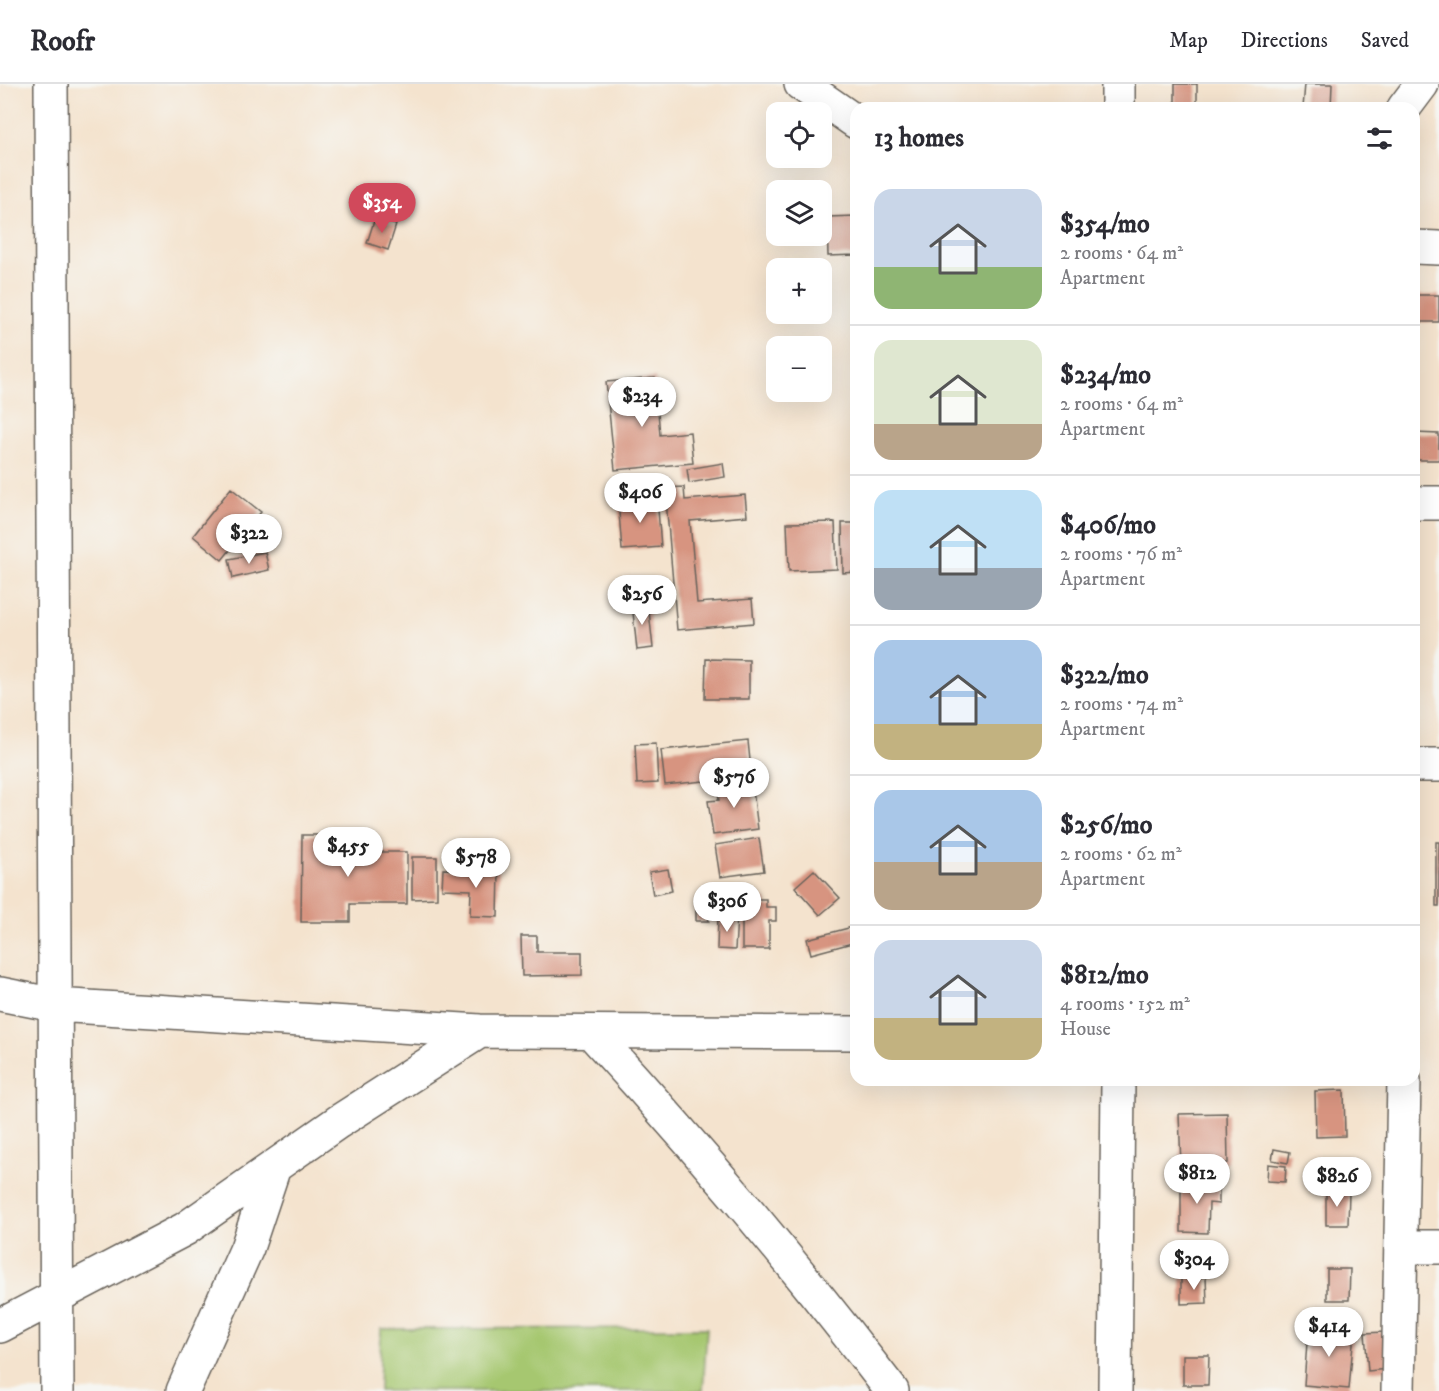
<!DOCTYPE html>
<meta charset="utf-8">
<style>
:root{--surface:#fff;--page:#f2f2f3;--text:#2b2b33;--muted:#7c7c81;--line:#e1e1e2;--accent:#d1495b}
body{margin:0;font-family:"IM FELL DW Pica",serif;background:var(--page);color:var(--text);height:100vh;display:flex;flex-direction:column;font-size:22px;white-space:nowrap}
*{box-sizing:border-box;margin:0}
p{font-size:20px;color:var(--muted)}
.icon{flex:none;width:33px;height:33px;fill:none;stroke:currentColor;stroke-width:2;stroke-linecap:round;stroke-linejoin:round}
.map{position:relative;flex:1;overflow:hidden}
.details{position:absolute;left:850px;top:18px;width:570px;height:984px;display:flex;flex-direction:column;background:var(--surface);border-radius:18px;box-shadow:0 6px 24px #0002}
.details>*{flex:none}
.buttons{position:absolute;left:766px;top:18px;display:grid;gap:12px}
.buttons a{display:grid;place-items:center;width:66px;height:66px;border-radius:12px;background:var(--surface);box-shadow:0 6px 24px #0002;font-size:30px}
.price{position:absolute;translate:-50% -51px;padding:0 14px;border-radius:21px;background:#fff;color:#222;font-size:20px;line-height:39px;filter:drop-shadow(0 2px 3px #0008)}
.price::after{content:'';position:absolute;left:50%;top:36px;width:18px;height:14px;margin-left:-9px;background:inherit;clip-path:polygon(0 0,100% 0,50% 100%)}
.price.on{background:var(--accent);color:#fff}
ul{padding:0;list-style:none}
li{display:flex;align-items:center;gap:18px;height:150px;padding:0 24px}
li+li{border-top:2px solid var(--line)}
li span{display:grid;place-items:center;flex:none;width:168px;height:120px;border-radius:18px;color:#555}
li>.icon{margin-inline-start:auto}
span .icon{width:72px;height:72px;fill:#fffc;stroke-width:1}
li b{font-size:26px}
h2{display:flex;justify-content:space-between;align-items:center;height:72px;padding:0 24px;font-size:26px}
header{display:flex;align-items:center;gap:36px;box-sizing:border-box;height:84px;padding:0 30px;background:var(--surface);border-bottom:2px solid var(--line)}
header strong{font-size:28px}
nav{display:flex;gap:33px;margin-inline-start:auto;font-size:21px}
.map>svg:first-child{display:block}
.green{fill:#a6c76f;stroke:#617246;stroke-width:1.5}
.building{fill:#d79480}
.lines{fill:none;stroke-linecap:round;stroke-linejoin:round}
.minor-casing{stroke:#68625a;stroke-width:36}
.tertiary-casing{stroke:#68625a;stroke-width:36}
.minor{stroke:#fff;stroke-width:33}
.tertiary{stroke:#fff;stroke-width:33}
</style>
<header>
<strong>Roofr</strong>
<nav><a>Map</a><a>Directions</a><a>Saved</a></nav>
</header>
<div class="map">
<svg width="1439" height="1307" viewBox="0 0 1439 1307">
<rect width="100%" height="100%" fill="#f6f6f2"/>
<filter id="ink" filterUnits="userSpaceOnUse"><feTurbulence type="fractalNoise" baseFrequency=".0167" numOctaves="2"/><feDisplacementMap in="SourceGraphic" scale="12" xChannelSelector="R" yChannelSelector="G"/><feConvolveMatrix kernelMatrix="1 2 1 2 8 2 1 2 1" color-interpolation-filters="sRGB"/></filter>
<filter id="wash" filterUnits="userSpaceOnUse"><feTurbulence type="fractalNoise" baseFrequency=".008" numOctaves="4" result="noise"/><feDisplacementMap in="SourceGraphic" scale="24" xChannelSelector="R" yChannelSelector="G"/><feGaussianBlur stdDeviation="1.35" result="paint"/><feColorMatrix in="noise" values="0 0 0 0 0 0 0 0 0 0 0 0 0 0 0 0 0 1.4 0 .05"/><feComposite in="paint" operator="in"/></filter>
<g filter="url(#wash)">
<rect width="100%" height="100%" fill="#f4e3ce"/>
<path class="green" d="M707,1244l-4,63h-324l2,-62z"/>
<g id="blocks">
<path class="building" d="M1175,0h22v23h-22z
M1305,0h27l-1,24h-28z
M856,132v39l-28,1 -1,-39z
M375,134l21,7 -8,25 -21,-7z
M1414,211h25v27h-25z
M655,294l5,57 30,-3 3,31 -78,7 -9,-88z
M1415,349l24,1v26h-24z
M723,379l2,14 -36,6 -2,-14z
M684,403l1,13 60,-5 2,21 -57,5 7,82 55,-4 2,24 -77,7 -12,-142z
M231,404l30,24 -39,48 -29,-24z
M657,413l4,50 -39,3 -4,-50z
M835,438l2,47 -48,2 -2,-48z
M842,439h14v49l-13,1z
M265,468l4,18 -36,8 -4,-19z
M648,518l5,46 -16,2 -5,-47z
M706,575l43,1v39h-44z
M748,657l3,29 -9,1 1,6 -78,8 -4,-35z
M656,659l2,40 -21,1 -2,-40z
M752,698l6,47 -45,6 -5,-34 11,-1 -2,-14z
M302,751h50v17h55v52h-57v18h-49z
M759,754l5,33 -44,6 -5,-32z
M1436,758h3v64h-3z
M412,773h25v41l-25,1z
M443,785l56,1 -1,47 -28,-1 1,-26 -29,-1z
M668,785l4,22 -19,4 -4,-23z
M814,786l26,28 -20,17 -25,-28z
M742,815h24v8h10v14h-7v28h-27z
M709,825v12h-13v-11z
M718,832h19l-2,34 -18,-1z
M856,842v16l-45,12 -4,-15z
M521,852h16v16h45v23l-60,1z
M1344,1006l1,46 -29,1 -1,-46z
M1227,1029l1,50 -47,2 -2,-51z
M1274,1065l16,3 -2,11 -16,-3z
M1268,1080l18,2 -1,16 -18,-1z
M1181,1097l32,1v6l6,-2v18l-10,-1 -1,30 -27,-1z
M1326,1108h23l-1,33h-22z
M1327,1185h23l-1,31h-22z
M1206,1193l1,26 -26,1v-26z
M1308,1244l46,4 -5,57 -45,-4z
M1385,1248l3,37 -20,2 -3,-38z
M1183,1271h26l-1,30h-25z"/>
</g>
</g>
<g filter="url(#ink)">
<use href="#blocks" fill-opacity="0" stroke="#68625a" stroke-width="1.5"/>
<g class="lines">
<g class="minor-casing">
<path id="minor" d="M51,0l6,1307
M801,0l55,38
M1404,24l18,-24
M1414,163l25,1
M1414,419h25
M1414,681h25
M0,910l55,11 425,26 376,2
M592,949c106,115 205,234 300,358
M1401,1163h38
M0,1242l185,-97 153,-107 142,-91
M183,1307l64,-143 27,-81
M1398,1307l6,-311"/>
</g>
<g class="tertiary-casing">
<path id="tertiary" d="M1118,24v-24
M1115,1307l3,-311"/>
</g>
<use href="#minor" class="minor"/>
<use href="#tertiary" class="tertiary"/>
</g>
</g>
</svg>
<div class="buttons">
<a><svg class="icon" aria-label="locate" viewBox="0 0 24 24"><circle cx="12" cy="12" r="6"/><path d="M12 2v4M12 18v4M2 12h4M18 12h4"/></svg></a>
<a><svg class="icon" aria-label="layers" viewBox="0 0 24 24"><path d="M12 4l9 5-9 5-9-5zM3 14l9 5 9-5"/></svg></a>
<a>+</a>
<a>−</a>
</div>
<b class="price on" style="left:382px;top:150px">$354</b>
<b class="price" style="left:642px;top:344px">$234</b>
<b class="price" style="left:640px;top:440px">$406</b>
<b class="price" style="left:249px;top:481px">$322</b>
<b class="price" style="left:642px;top:542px">$256</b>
<b class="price" style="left:734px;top:725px">$576</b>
<b class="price" style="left:348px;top:794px">$455</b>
<b class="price" style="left:476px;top:805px">$578</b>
<b class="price" style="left:727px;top:849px">$306</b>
<b class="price" style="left:1197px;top:1121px">$812</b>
<b class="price" style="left:1337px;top:1124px">$826</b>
<b class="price" style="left:1194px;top:1207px">$304</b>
<b class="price" style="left:1329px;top:1274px">$414</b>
<section class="details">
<h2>13 homes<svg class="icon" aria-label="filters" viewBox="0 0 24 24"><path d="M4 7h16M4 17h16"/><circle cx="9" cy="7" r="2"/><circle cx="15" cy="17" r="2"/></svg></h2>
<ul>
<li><span style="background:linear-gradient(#c9d6e8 65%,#8fb573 0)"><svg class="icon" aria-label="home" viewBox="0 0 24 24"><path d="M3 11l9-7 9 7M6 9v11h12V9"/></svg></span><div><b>$354/mo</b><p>2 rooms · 64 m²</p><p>Apartment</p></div></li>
<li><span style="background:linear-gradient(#dfe7d0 70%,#b9a48a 0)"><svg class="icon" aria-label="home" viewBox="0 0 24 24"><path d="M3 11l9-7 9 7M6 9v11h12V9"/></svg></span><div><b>$234/mo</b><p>2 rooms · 64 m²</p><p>Apartment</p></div></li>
<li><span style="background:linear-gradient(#bfe0f5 65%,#9aa5b1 0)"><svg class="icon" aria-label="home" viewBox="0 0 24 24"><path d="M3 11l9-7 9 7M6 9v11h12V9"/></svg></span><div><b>$406/mo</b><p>2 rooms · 76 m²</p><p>Apartment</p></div></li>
<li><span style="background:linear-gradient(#a9c7e8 70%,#c2b280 0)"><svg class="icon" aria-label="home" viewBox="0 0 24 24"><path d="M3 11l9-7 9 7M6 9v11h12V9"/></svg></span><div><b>$322/mo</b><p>2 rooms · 74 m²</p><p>Apartment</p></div></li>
<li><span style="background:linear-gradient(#a9c7e8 60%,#b9a48a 0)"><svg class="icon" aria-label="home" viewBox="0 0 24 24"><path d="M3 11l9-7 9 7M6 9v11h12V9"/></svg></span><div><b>$256/mo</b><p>2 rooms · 62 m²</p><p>Apartment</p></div></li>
<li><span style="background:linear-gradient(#c9d6e8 65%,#c2b280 0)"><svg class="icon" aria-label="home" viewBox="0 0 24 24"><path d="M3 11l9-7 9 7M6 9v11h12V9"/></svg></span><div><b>$812/mo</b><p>4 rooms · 152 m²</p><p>House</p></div></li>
</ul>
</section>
</div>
